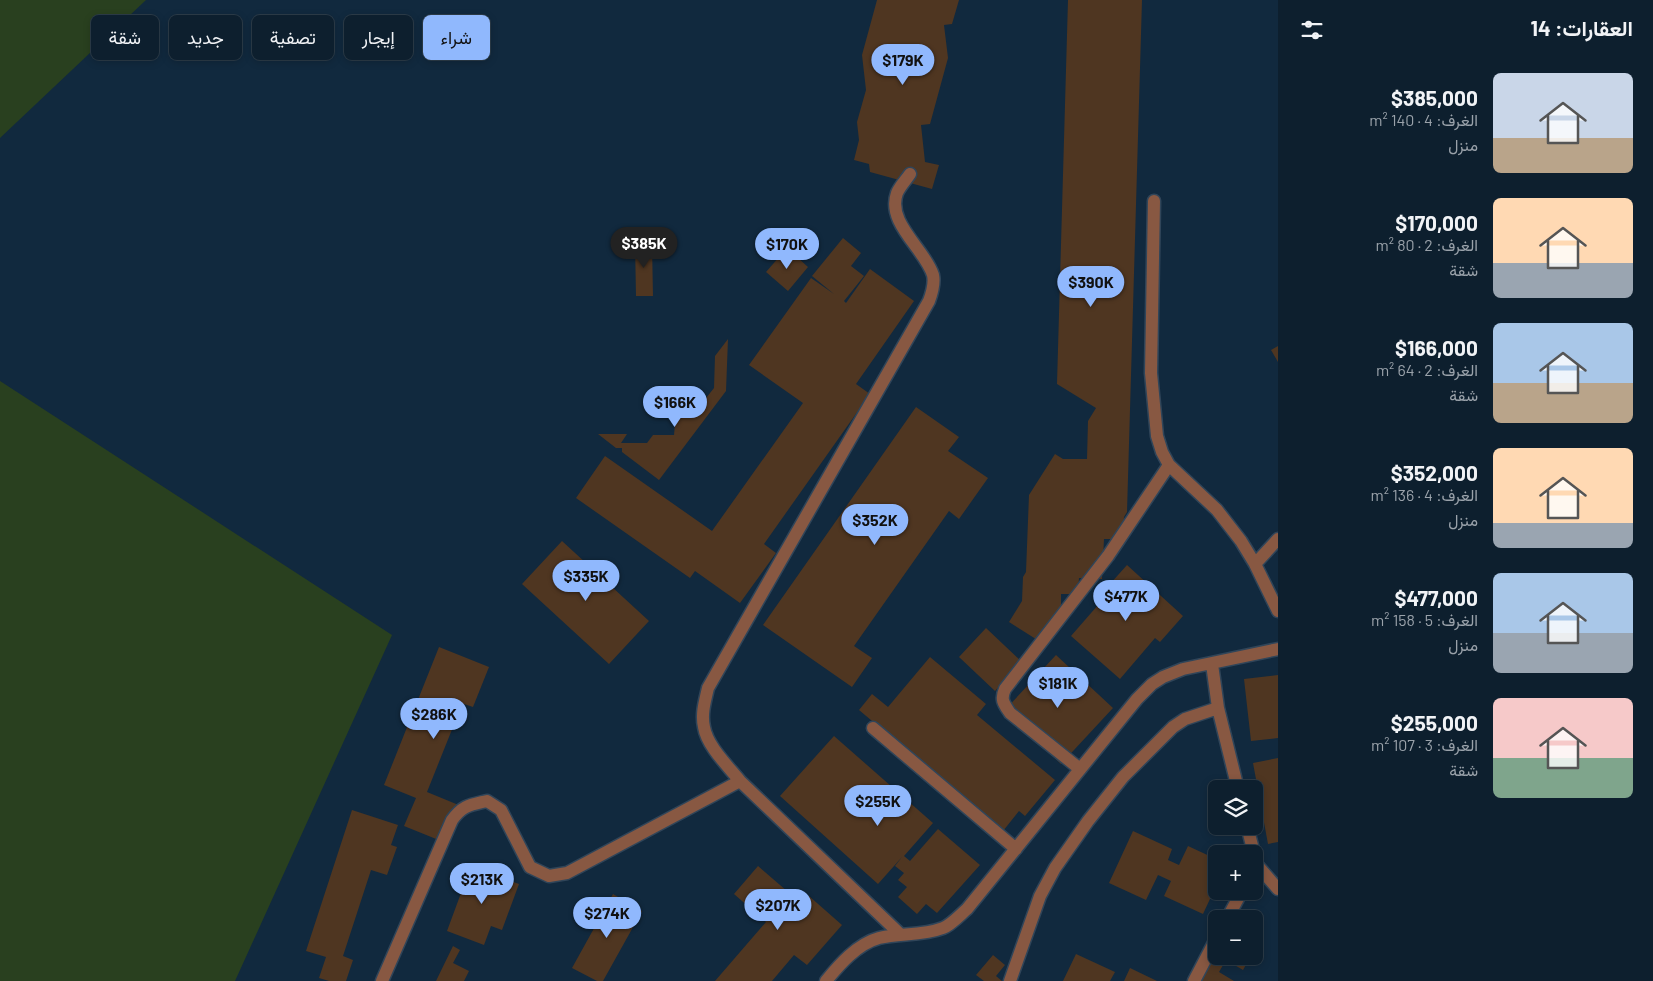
<!DOCTYPE html>
<html lang="ar">
<meta charset="utf-8">
<style>
:root{--surface:#0d1f2e;--page:#1b2c3a;--text:#f1f3f6;--muted:#9aa2aa;--line:#2d3d4a;--accent:#90b8fd}
body{margin:0;font-family:Barlow,Vazirmatn,sans-serif;background:var(--page);color:var(--text);direction:rtl;height:100vh;display:flex;flex-direction:column;font-size:19px;white-space:nowrap}
*{box-sizing:border-box;margin:0}
p{font-size:16px;color:var(--muted)}
.icon{flex:none;width:28px;height:28px;fill:none;stroke:currentColor;stroke-width:2;stroke-linecap:round;stroke-linejoin:round}
.map{position:relative;flex:1;overflow:hidden;direction:ltr}
.panel{display:flex;flex-direction:column;background:var(--surface);width:375px}
.panel>*{flex:none}
.top-card{position:absolute;left:15px;top:15px;width:475px;height:45px;direction:rtl;display:flex;gap:10px}
.buttons{position:absolute;left:1208px;top:780px;display:grid;gap:10px}
.buttons a{display:grid;place-items:center;width:55px;height:55px;border-radius:8px;background:var(--surface);box-shadow:0 2px 8px #0003,0 0 0 1px var(--line);font-size:25px}
.price{position:absolute;translate:-50% -42px;padding:0 11px;border-radius:18px;background:var(--accent);color:#111;font-size:16px;line-height:32px;filter:drop-shadow(0 1px 2px #0008)}
.price::after{content:'';position:absolute;left:50%;top:30px;width:15px;height:11px;margin-left:-8px;background:inherit;clip-path:polygon(0 0,100% 0,50% 100%)}
.price.active{background:#222;color:#fff}
ul{padding:0;list-style:none}
li{display:flex;align-items:center;gap:15px;height:125px;padding:0 20px}
li span{display:grid;place-items:center;flex:none;width:140px;height:100px;border-radius:8px;color:#555}
li>.icon{margin-inline-start:auto}
span .icon{width:60px;height:60px;fill:#fffc;stroke-width:1}
li b{font-size:21px}
h2{display:flex;justify-content:space-between;align-items:center;height:60px;padding:0 20px;font-size:21px}
.pill{padding:0 18px;border-radius:8px;background:var(--surface);box-shadow:0 2px 8px #0003,0 0 0 1px var(--line);font-size:18px;line-height:45px}
.pill.active{background:var(--accent);color:#111}
main{display:flex;flex:1;min-height:0}
.map>svg:first-child{display:block}
.green{fill:#29401f}
.building{fill:#4f3621}
.lines{fill:none;stroke-linecap:round;stroke-linejoin:round}
.minor-casing{stroke:#304559;stroke-width:15}
.minor{stroke:#885842;stroke-width:12}
</style>
<main>
<section class="panel">
<h2>العقارات: 14<svg class="icon" aria-label="filters" viewBox="0 0 24 24"><path d="M4 7h16M4 17h16"/><circle cx="9" cy="7" r="2"/><circle cx="15" cy="17" r="2"/></svg></h2>
<ul>
<li><span style="background:linear-gradient(#c9d6e8 65%,#b9a48a 0)"><svg class="icon" aria-label="home" viewBox="0 0 24 24"><path d="M3 11l9-7 9 7M6 9v11h12V9"/></svg></span><div><b>$385,000</b><p>الغرف: 4 · 140 m²</p><p>منزل</p></div></li>
<li><span style="background:linear-gradient(#ffd9b3 65%,#9aa5b1 0)"><svg class="icon" aria-label="home" viewBox="0 0 24 24"><path d="M3 11l9-7 9 7M6 9v11h12V9"/></svg></span><div><b>$170,000</b><p>الغرف: 2 · 80 m²</p><p>شقة</p></div></li>
<li><span style="background:linear-gradient(#a9c7e8 60%,#b9a48a 0)"><svg class="icon" aria-label="home" viewBox="0 0 24 24"><path d="M3 11l9-7 9 7M6 9v11h12V9"/></svg></span><div><b>$166,000</b><p>الغرف: 2 · 64 m²</p><p>شقة</p></div></li>
<li><span style="background:linear-gradient(#ffd9b3 75%,#9aa5b1 0)"><svg class="icon" aria-label="home" viewBox="0 0 24 24"><path d="M3 11l9-7 9 7M6 9v11h12V9"/></svg></span><div><b>$352,000</b><p>الغرف: 4 · 136 m²</p><p>منزل</p></div></li>
<li><span style="background:linear-gradient(#a9c7e8 60%,#9aa5b1 0)"><svg class="icon" aria-label="home" viewBox="0 0 24 24"><path d="M3 11l9-7 9 7M6 9v11h12V9"/></svg></span><div><b>$477,000</b><p>الغرف: 5 · 158 m²</p><p>منزل</p></div></li>
<li><span style="background:linear-gradient(#f6c9c9 60%,#7fa58c 0)"><svg class="icon" aria-label="home" viewBox="0 0 24 24"><path d="M3 11l9-7 9 7M6 9v11h12V9"/></svg></span><div><b>$255,000</b><p>الغرف: 3 · 107 m²</p><p>شقة</p></div></li>
</ul>
</section>
<div class="map">
<svg width="1278" height="981" viewBox="0 0 1278 981">
<rect width="100%" height="100%" fill="#11293e"/>
<path class="green" d="M0,0h146l-146,138z
M0,381l392,254 -157,346h-235z"/>
<path class="building" d="M877,0h82l-7,24 -8,1 4,33 -18,66 -9,1 4,37 14,3 -7,24 -62,-17 -1,-8 -15,-4 5,-20 -2,-18 9,-32 -4,-35z
M1068,0h74l-15,512 -3,5 -1,22h-19l-2,40 -23,-1 -1,16h-17v12l-22,35 -30,-19 13,-21 1,-24 3,-5 3,-77 26,-41 8,5h24l1,-38 8,-13 -39,-24z
M843,238l18,15 -10,13 13,10 -20,25 2,2 24,-34 44,32 -58,83 14,10 -106,150 12,9 -36,50 -45,-32 -5,7 -114,-80 29,-42 107,75 91,-128 -54,-38 62,-87 23,16 -22,-18z
M635,243h17l1,53h-17z
M787,248l21,19 -20,24 -22,-19z
M728,339l-2,52 -67,89 -37,-28v-4h-6l-18,-14h29l-6,9h26l6,-8h21l1,-11 16,-21h11l12,-15 1,-32z
M1278,346v16l-7,-12z
M916,407l43,30 -11,14 40,27 -29,41 -10,-8 -95,135 18,12 -20,29 -89,-62z
M562,541l87,80 -40,43 -87,-80z
M1127,565l56,51 -23,26 -5,-4 -35,41 -49,-43 34,-39 -4,-3z
M986,628l36,34 -27,29 -36,-34z
M439,647l50,20 -16,40 -9,-3 -8,18h-1l-28,70 34,14 -15,37 -42,-17 12,-28 -32,-13z
M1056,655l57,53 -52,56 -57,-53z
M930,657l56,47 -9,11 78,65 -30,36 -6,-5 -16,20 -144,-121 13,-16 16,13z
M1278,675v63l-27,3 -7,-62z
M834,736l99,87 -29,33 6,5 28,-32 42,36 -43,48 -11,-9 -9,10 -19,-17 9,-10 -9,-7 6,-7 -9,-7 7,-9 -24,27 -98,-88z
M1278,758v84l-10,2 -15,-81z
M352,810l46,15 -7,20 6,2 -10,28 -16,-5 -28,86 10,4 -7,21h-17l-10,-3 7,-21 -20,-6z
M1133,831l39,18 -4,11 11,5 9,-19 28,13v27l-13,28 -39,-18 7,-15 -13,-6 -12,25 -37,-17z
M471,866l48,18 -17,46 -11,-4 -7,19 -37,-14z
M758,866l44,38 7,-8 33,29 -35,40 -13,-10 -22,26h-57l51,-59 -32,-28z
M613,894l29,17 -39,70h-6l-25,-13z
M1254,929l9,6 -9,16z
M453,946l7,4 -7,13 16,8 -5,10h-28z
M1216,953v3h35l-8,14 -17,-10 -7,12 15,9h-34z
M1076,954l39,18 -5,9h-47z
M993,955l12,10 -9,11 6,5h-18l-8,-6z
M1130,968l27,13h-33z"/>
<g class="lines">
<g class="minor-casing">
<path id="minor" d="M1154,201l-3,172 6,63 5,16 7,13 48,45 24,31 14,23 23,47
M1255,564l23,-25
M1212,664l6,44 20,81
M873,728l143,121
M1080,769l-70,-56c-6,-9 -10,-13 -5,-24l103,-133 61,-91
M740,781c-12,-15 -33,-35 -36,-54 -3,-13 1,-26 4,-39l221,-387c3,-8 6,-17 4,-26 -8,-26 -47,-52 -36,-82 3,-7 9,-13 13,-19
M1247,826l10,39 21,24
M1227,919l15,-28
M382,981l70,-161c11,-15 18,-15 35,-19l14,9 29,57 19,9 18,-3 173,-92 161,154
M826,981c13,-16 31,-37 53,-43 21,-5 43,-2 64,-10 8,-3 17,-13 24,-19l170,-210 15,-15 11,-7 20,-8 95,-20
M1010,981l30,-85 15,-28 33,-47 35,-44 50,-50 12,-8 33,-11
M1194,981l22,-42"/>
</g>
<use href="#minor" class="minor"/>
</g>
</svg>
<div class="buttons">
<a><svg class="icon" aria-label="layers" viewBox="0 0 24 24"><path d="M12 4l9 5-9 5-9-5zM3 14l9 5 9-5"/></svg></a>
<a>+</a>
<a>−</a>
</div>
<b class="price" style="left:903px;top:86px">$179K</b>
<b class="price active" style="left:644px;top:269px">$385K</b>
<b class="price" style="left:787px;top:270px">$170K</b>
<b class="price" style="left:1091px;top:308px">$390K</b>
<b class="price" style="left:675px;top:428px">$166K</b>
<b class="price" style="left:875px;top:546px">$352K</b>
<b class="price" style="left:586px;top:602px">$335K</b>
<b class="price" style="left:1126px;top:622px">$477K</b>
<b class="price" style="left:1058px;top:709px">$181K</b>
<b class="price" style="left:434px;top:740px">$286K</b>
<b class="price" style="left:878px;top:827px">$255K</b>
<b class="price" style="left:482px;top:905px">$213K</b>
<b class="price" style="left:778px;top:931px">$207K</b>
<b class="price" style="left:607px;top:939px">$274K</b>
<div class="top-card">
<a class="pill active">شراء</a>
<a class="pill">إيجار</a>
<a class="pill">تصفية</a>
<a class="pill">جديد</a>
<a class="pill">شقة</a>
</div>
</div>
</main>
